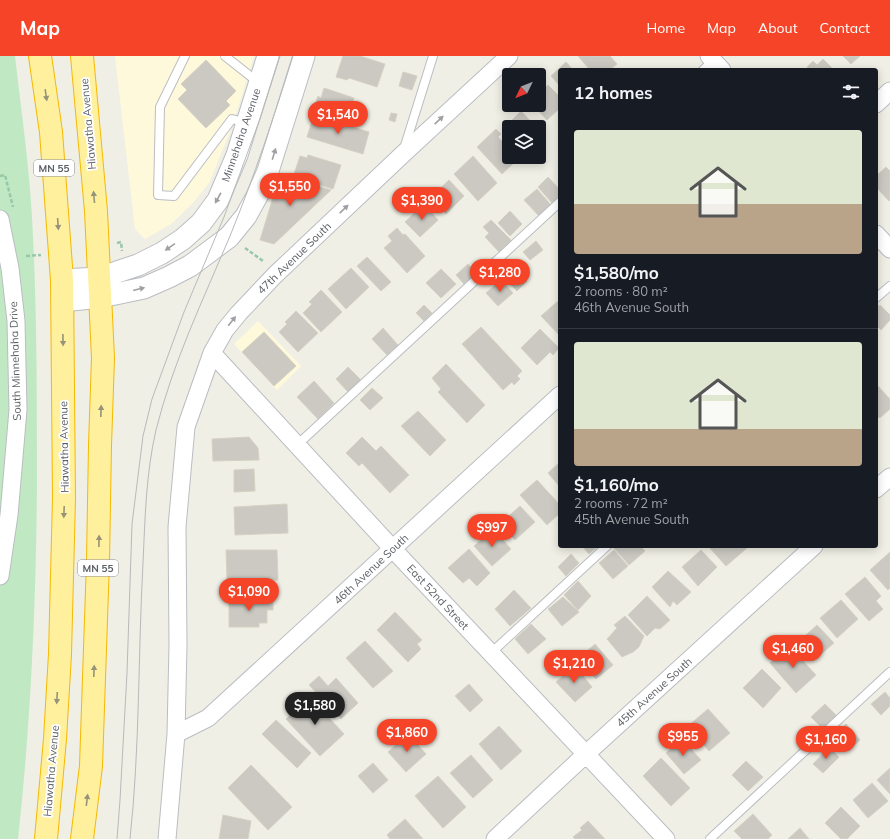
<!DOCTYPE html>
<meta charset="utf-8">
<style>
:root{--surface:#171b24;--page:#242831;--text:#f1f3f6;--muted:#9ea1a6;--line:#363941;--accent:#f54427}
body{margin:0;font-family:Mulish,sans-serif;background:var(--page);color:var(--text);height:100vh;display:flex;flex-direction:column;font-size:15px;white-space:nowrap}
*{box-sizing:border-box;margin:0}
p{font-size:13px;color:var(--muted)}
.icon{flex:none;width:22px;height:22px;fill:none;stroke:currentColor;stroke-width:2;stroke-linecap:round;stroke-linejoin:round}
.map{position:relative;flex:1;overflow:hidden}
.details{position:absolute;left:558px;top:12px;width:320px;height:480px;display:flex;flex-direction:column;background:var(--surface);border-radius:4px;box-shadow:0 2px 10px #0003}
.details>*{flex:none}
.needle{width:26px;rotate:227deg}
.fabs{position:absolute;left:502px;top:12px;display:grid;gap:8px}
.fabs a{display:grid;place-items:center;width:44px;height:44px;border-radius:4px;background:var(--surface);box-shadow:0 2px 10px #0003;font-size:20px}
.price{position:absolute;translate:-50% -34px;padding:0 9px;border-radius:14px;background:var(--accent);color:#fff;font-size:13px;line-height:26px;filter:drop-shadow(0 1px 2px #0008)}
.price::after{content:'';position:absolute;left:50%;top:24px;width:12px;height:9px;margin-left:-6px;background:inherit;clip-path:polygon(0 0,100% 0,50% 100%)}
.price.on{background:#222;color:#fff}
ul{padding:0;list-style:none}
li{display:grid;align-content:center;gap:8px;height:212px;padding:0 16px}
li+li{border-top:1px solid var(--line)}
li span{display:grid;place-items:center;height:124px;border-radius:4px;color:#555}
li>.icon{margin-inline-start:auto}
span .icon{width:72px;height:72px;fill:#fffc;stroke-width:1}
li b{font-size:17px}
h2{display:flex;justify-content:space-between;align-items:center;height:48px;padding:0 16px;font-size:17px}
header{display:flex;align-items:center;gap:24px;box-sizing:border-box;height:56px;padding:0 20px;background:var(--accent);color:#fff}
header strong{font-size:19px}
nav{display:flex;gap:22px;margin-inline-start:auto;font-size:14px}
.map>svg:first-child{display:block}
.commercial{fill:#fff9dc}
.green{fill:#c0e9c3}
.building{fill:#cbc9c2;stroke:#d6d1c3}
.lines{fill:none;stroke-linecap:round;stroke-linejoin:round}
.service-casing{stroke:#babdc2;stroke-width:10}
.minor-casing{stroke:#babdc2;stroke-width:19}
.tertiary-casing{stroke:#babdc2;stroke-width:23}
.trunk-casing{stroke:#f6b900;stroke-width:24}
.path{stroke:#97c8a9;stroke-width:2.5;stroke-dasharray:4 2;stroke-linecap:butt}
.service{stroke:#fff;stroke-width:8}
.minor{stroke:#fff;stroke-width:17}
.tertiary{stroke:#fff;stroke-width:21}
.trunk{stroke:#fff09d;stroke-width:22}
.tram{stroke:#b8b9ba;stroke-width:1}
.oneway{fill:#96937a}
.oneway2{fill:#9ea0a4}
.labels{text-anchor:middle;dominant-baseline:central;stroke-width:3.5;stroke-linejoin:round;paint-order:stroke}
.shield{fill:#fff;stroke:#8e9095;stroke-width:1}
.shield-label{font-size:10px;font-weight:bold;fill:#5d6167}
.street-label{font-size:11px;fill:#5d6167;stroke:#fff}
</style>
<header>
<strong>Map</strong>
<nav><a>Home</a><a>Map</a><a>About</a><a>Contact</a></nav>
</header>
<div class="map">
<svg width="890" height="783" viewBox="0 0 890 783">
<rect width="100%" height="100%" fill="#f0efe5"/>
<path class="commercial" d="M115,0h139l-22,71 -23,56 -17,21 -21,20 -26,15 -10,-10z
M258,265l43,45 -24,24 -43,-46z"/>
<path class="green" d="M0,0h15c6,53 14,107 17,161 5,89 5,179 5,268 -1,118 -6,236 -19,354h-18z"/>
<path class="building" d="M343,0h17l25,8 -8,23 -28,-9 -2,2 -11,-3z
M578,0h32l7,8 -8,6h-19z
M843,0h17l-9,8z
M823,3l11,11h-24l-3,-3 6,-6 4,4z
M206,4l30,31 -10,10 4,4 -24,23 -28,-29 9,-9 -6,-6z
M566,6l7,8h-13v16l-9,-10z
M403,16l14,4 -5,14 -13,-4z
M548,29l12,12v11l-13,12 -14,-15h6v-11z
M324,32l30,10 -6,20 -34,-10 4,-12 3,2z
M521,55l15,16h-27v1l-3,-2z
M391,57l6,1 -2,8 -6,-2z
M314,59l55,17 -6,22 -56,-17z
M496,73l5,5 -3,3 11,12v8h7l2,2 -16,15 -25,-27z
M308,99l33,10 -8,24 -32,-10v-3l-7,-2 6,-18 7,2z
M473,100l24,27 -19,18 -24,-27z
M886,111l4,4v28l-1,2 -13,-14v-11z
M280,119l51,15 -57,54 -14,-4z
M548,121l12,13v6l-8,7 -14,-16z
M449,124l15,16 -18,18 -16,-16z
M537,133l14,16 -12,11 -15,-16z
M424,148l14,16 -18,17 -15,-15z
M510,155l12,13 -12,12 -12,-13z
M491,164l21,21 -12,12 -15,-16 4,-4 -6,-6z
M397,172l6,7 2,-1 20,22 -18,17 -23,-25 8,-7 -4,-5z
M536,185l7,9 -13,10 -7,-8z
M367,201l24,25 -10,9 -24,-25z
M468,208l8,10 -12,10 -8,-9z
M514,211l13,14 -10,10 -14,-14z
M351,212l18,19 -23,22 -18,-20z
M441,213l15,15 -15,14 -15,-15z
M501,224l12,13 -15,13 -12,-13z
M321,234l21,22 -21,20 -18,-19 9,-9 -3,-2z
M558,245l2,2v33l-19,-20z
M424,249l8,8 -8,8 -8,-8z
M880,249l10,10v5l-9,10 -5,-5v-17z
M296,255l22,22 -20,19 -19,-20 8,-8 -2,-2z
M481,271l41,44 -5,5 3,3 -6,6 -2,-3 -9,8 -41,-46z
M383,272l15,17 -11,10 -15,-16z
M540,273l19,19 -6,7 -3,-3 -13,13 -16,-17z
M264,276l32,34 -22,20 -32,-34z
M446,308l39,41 -18,18 -29,-31 3,-3 -9,-11z
M348,311l13,13 -13,12 -12,-13z
M314,325l20,22 -16,16 -21,-22z
M877,329l13,14v10l-9,8 -5,1v-32z
M372,332l11,10 -13,12 -10,-10z
M418,355l28,29 -16,16 -29,-30z
M249,381l9,11 1,12 -46,1 -1,-22z
M362,381l14,14 5,-5 28,29 -19,18 -28,-30 -3,3 -13,-13z
M560,406v25l-12,-14z
M254,413l1,22 -21,1v-22z
M537,424l23,25v8l-13,12 -27,-30z
M287,448l1,29 -53,2 -1,-28z
M520,450l15,16 -20,18 -15,-16z
M493,473l18,20 -19,17 -18,-20z
M582,490h16l-9,8z
M617,490h23l5,5 -16,14 -15,-17z
M708,490h37l2,2 -21,18z
M469,493l21,24 -13,13 -8,-8 -6,5 -15,-15z
M226,494h51l1,30h-51z
M614,494l14,16 -15,13 -14,-16z
M701,494l16,17 -19,19 -16,-19z
M890,496v36l-2,2 -18,-20z
M571,498l8,9 -13,13 -8,-9z
M668,515l23,21 -14,13 -4,-4 -3,6 -18,-20z
M865,521l16,19 -5,5 7,8 -14,12 -24,-27z
M578,525l13,15 -13,14 -14,-15z
M514,534l17,18 -21,18 -15,-17z
M647,540l23,24 -10,9 -5,-1 -8,8 -19,-21z
M563,541l16,15 -17,14 -14,-17z
M229,543h44v11h-6v13h-8v4h-30z
M841,544l17,19 -21,19 -17,-20z
M395,556l27,28 -5,4 4,5 -13,13 -31,-32z
M625,560l19,20 -5,11 -6,5 -11,5 -15,-18 10,-11 -3,-3z
M531,568l15,15 -18,15 -13,-15z
M817,569l17,18 -21,18 -16,-18z
M365,585l28,30 -20,17 -27,-30z
M595,588l18,21 -17,14 -18,-20z
M789,590l27,29 -20,18 -26,-30z
M575,610l17,21 -17,15 -19,-20z
M762,613l19,19 -18,20 -20,-20z
M319,620l9,10 8,-8 22,25 -17,16 -32,-34z
M469,628l14,16 -13,12 -15,-16z
M885,636l5,6v8l-9,9 -10,-11z
M310,641l34,37 -24,22 -34,-37z
M825,648l12,12 -14,13 -12,-12z
M708,653l22,24 -21,18 -21,-25z
M276,664l35,33 -14,15 -35,-34z
M846,668l14,16 -12,11 -14,-16z
M499,670l23,25 -21,19 -22,-26z
M408,678l18,20 -20,18 -18,-20z
M682,683l19,21 -17,14 -18,-21z
M829,691l10,10 -16,16 -10,-9z
M471,699l22,25 -20,18 -23,-25z
M661,702l29,30 -19,18 -28,-30z
M746,705l17,16 -15,14 -16,-16z
M373,707l15,17 -15,13 -15,-17z
M251,709l41,42 -24,23 -40,-42z
M890,712v26l-13,-14z
M438,720l28,31 -23,21 -28,-32z
M872,727l16,18 -20,17 -15,-18z
M841,751l19,19 -13,13h-6l-16,-16z
M753,758l19,21 -4,4h-26l-8,-8z
M223,759l28,6 -3,18h-29z
M405,763l18,20h-33l-3,-4z
M588,765l17,18h-30l-2,-2 9,-7 -2,-2z
M800,772l9,11h-21z"/>
<g class="lines">
<g class="service-casing">
<path id="service" d="M185,0l-25,51 -2,88 16,1 58,-77 15,4
M225,0l34,27
M703,14l11,-10
M404,93l29,-93
M876,242l14,-12
M297,389l263,-243
M491,597l116,-107
M710,783l180,-167"/>
</g>
<g class="minor-casing">
<path id="minor" d="M709,0l13,14
M876,48l14,-13
M0,163l10,49 6,53 2,89 -9,105 -9,61
M876,178l14,15
M212,297l192,208 262,278
M876,433l14,-12
M176,678l32,-16 352,-323
M167,783l9,-105 2,-89 -1,-118 9,-100 26,-74 13,-23 14,-17 36,-38 128,-121 106,-98
M495,783l91,-85 228,-208"/>
</g>
<g class="tertiary-casing">
<path id="tertiary" d="M62,224l37,-2 39,-13 24,-12 21,-14 18,-16 17,-23 19,-45 31,-99
M62,245l39,-4 43,-9 25,-11 21,-11 39,-29 17,-21 11,-20 11,-25 36,-115"/>
</g>
<g class="trunk-casing">
<path id="trunk" d="M40,0l11,76 11,148 2,218 -4,156 -5,85 -9,100
M82,0l14,155 7,147 -3,87 -2,116 -7,205 -9,73"/>
</g>
<path class="path" d="M0,120l5,-1 8,32
M117,187l4,-1 1,9
M245,192l18,13
M26,200l15,-1"/>
<use href="#service" class="service"/>
<use href="#minor" class="minor"/>
<use href="#tertiary" class="tertiary"/>
<use href="#trunk" class="trunk"/>
<path class="tram" d="M117,783l3,-39 7,-127 5,-149 11,-88 9,-37 32,-87 40,-95 37,-101 19,-60
M130,783c10,-92 8,-184 13,-276 2,-44 3,-90 13,-133 17,-68 47,-130 74,-194 24,-59 44,-119 63,-180"/>
</g>
<defs><path id="oneway-solid" d="M-6-.8H1V-3.2L6.5 0L1 3.2V.8H-6Z"/></defs>
<g class="oneway">
<use href="#oneway-solid" transform="translate(46 39) rotate(82)"/>
<use href="#oneway-solid" transform="translate(94 141) rotate(-95)"/>
<use href="#oneway-solid" transform="translate(58 168) rotate(86)"/>
<use href="#oneway-solid" transform="translate(63 284) rotate(89)"/>
<use href="#oneway-solid" transform="translate(101 355) rotate(-88)"/>
<use href="#oneway-solid" transform="translate(64 456) rotate(92)"/>
<use href="#oneway-solid" transform="translate(99 485) rotate(-89)"/>
<use href="#oneway-solid" transform="translate(94 615) rotate(-88)"/>
<use href="#oneway-solid" transform="translate(57 642) rotate(93)"/>
<use href="#oneway-solid" transform="translate(87 744) rotate(-83)"/>
</g>
<g class="oneway2">
<use href="#oneway-solid" transform="translate(439 64) rotate(-43)"/>
<use href="#oneway-solid" transform="translate(274 98) rotate(-73)"/>
<use href="#oneway-solid" transform="translate(218 142) rotate(119)"/>
<use href="#oneway-solid" transform="translate(344 153) rotate(-44)"/>
<use href="#oneway-solid" transform="translate(170 191) rotate(146)"/>
<use href="#oneway-solid" transform="translate(139 233) rotate(-14)"/>
<use href="#oneway-solid" transform="translate(232 265) rotate(-51)"/>
</g>
<g class="labels">
<g class="shield">
<rect x="34" y="104" width="40" height="16" rx="3"/>
<rect x="78" y="504" width="40" height="16" rx="3"/>
</g>
<g class="shield-label">
<text x="54" y="112">MN 55</text>
<text x="98" y="512">MN 55</text>
</g>
<g class="street-label">
<text transform="translate(88 68) rotate(-95)">Hiawatha Avenue</text>
<text transform="translate(241 79) rotate(-71)">Minnehaha Avenue</text>
<text transform="translate(294 202) rotate(-44)">47th Avenue South</text>
<text transform="translate(15 305) rotate(-92)">South Minnehaha Drive</text>
<text transform="translate(64 391) rotate(-91)">Hiawatha Avenue</text>
<text transform="translate(371 513) rotate(-43)">46th Avenue South</text>
<text transform="translate(438 541) rotate(47)">East 52nd Street</text>
<text transform="translate(654 636) rotate(-42)">45th Avenue South</text>
<text transform="translate(51 715) rotate(-85)">Hiawatha Avenue</text>
</g>
</g>
</svg>
<div class="fabs">
<a><svg class="needle" viewBox="-14 -14 28 28"><path d="M0-13l5 13h-10z" fill="#e53935"/><path d="M0 13l5-13h-10z" fill="#9ea1a6"/></svg></a>
<a><svg class="icon" aria-label="layers" viewBox="0 0 24 24"><path d="M12 4l9 5-9 5-9-5zM3 14l9 5 9-5"/></svg></a>
</div>
<b class="price" style="left:338px;top:79px">$1,540</b>
<b class="price" style="left:290px;top:151px">$1,550</b>
<b class="price" style="left:422px;top:165px">$1,390</b>
<b class="price" style="left:500px;top:237px">$1,280</b>
<b class="price" style="left:492px;top:492px">$997</b>
<b class="price" style="left:249px;top:556px">$1,090</b>
<b class="price" style="left:793px;top:613px">$1,460</b>
<b class="price" style="left:574px;top:628px">$1,210</b>
<b class="price on" style="left:315px;top:670px">$1,580</b>
<b class="price" style="left:407px;top:697px">$1,860</b>
<b class="price" style="left:683px;top:701px">$955</b>
<b class="price" style="left:826px;top:704px">$1,160</b>
<section class="details">
<h2>12 homes<svg class="icon" aria-label="filters" viewBox="0 0 24 24"><path d="M4 7h16M4 17h16"/><circle cx="9" cy="7" r="2"/><circle cx="15" cy="17" r="2"/></svg></h2>
<ul>
<li><span style="background:linear-gradient(#dfe7d0 60%,#b9a48a 0)"><svg class="icon" aria-label="home" viewBox="0 0 24 24"><path d="M3 11l9-7 9 7M6 9v11h12V9"/></svg></span><div><b>$1,580/mo</b><p>2 rooms · 80 m²</p><p>46th Avenue South</p></div></li>
<li><span style="background:linear-gradient(#dfe7d0 70%,#b9a48a 0)"><svg class="icon" aria-label="home" viewBox="0 0 24 24"><path d="M3 11l9-7 9 7M6 9v11h12V9"/></svg></span><div><b>$1,160/mo</b><p>2 rooms · 72 m²</p><p>45th Avenue South</p></div></li>
</ul>
</section>
</div>
